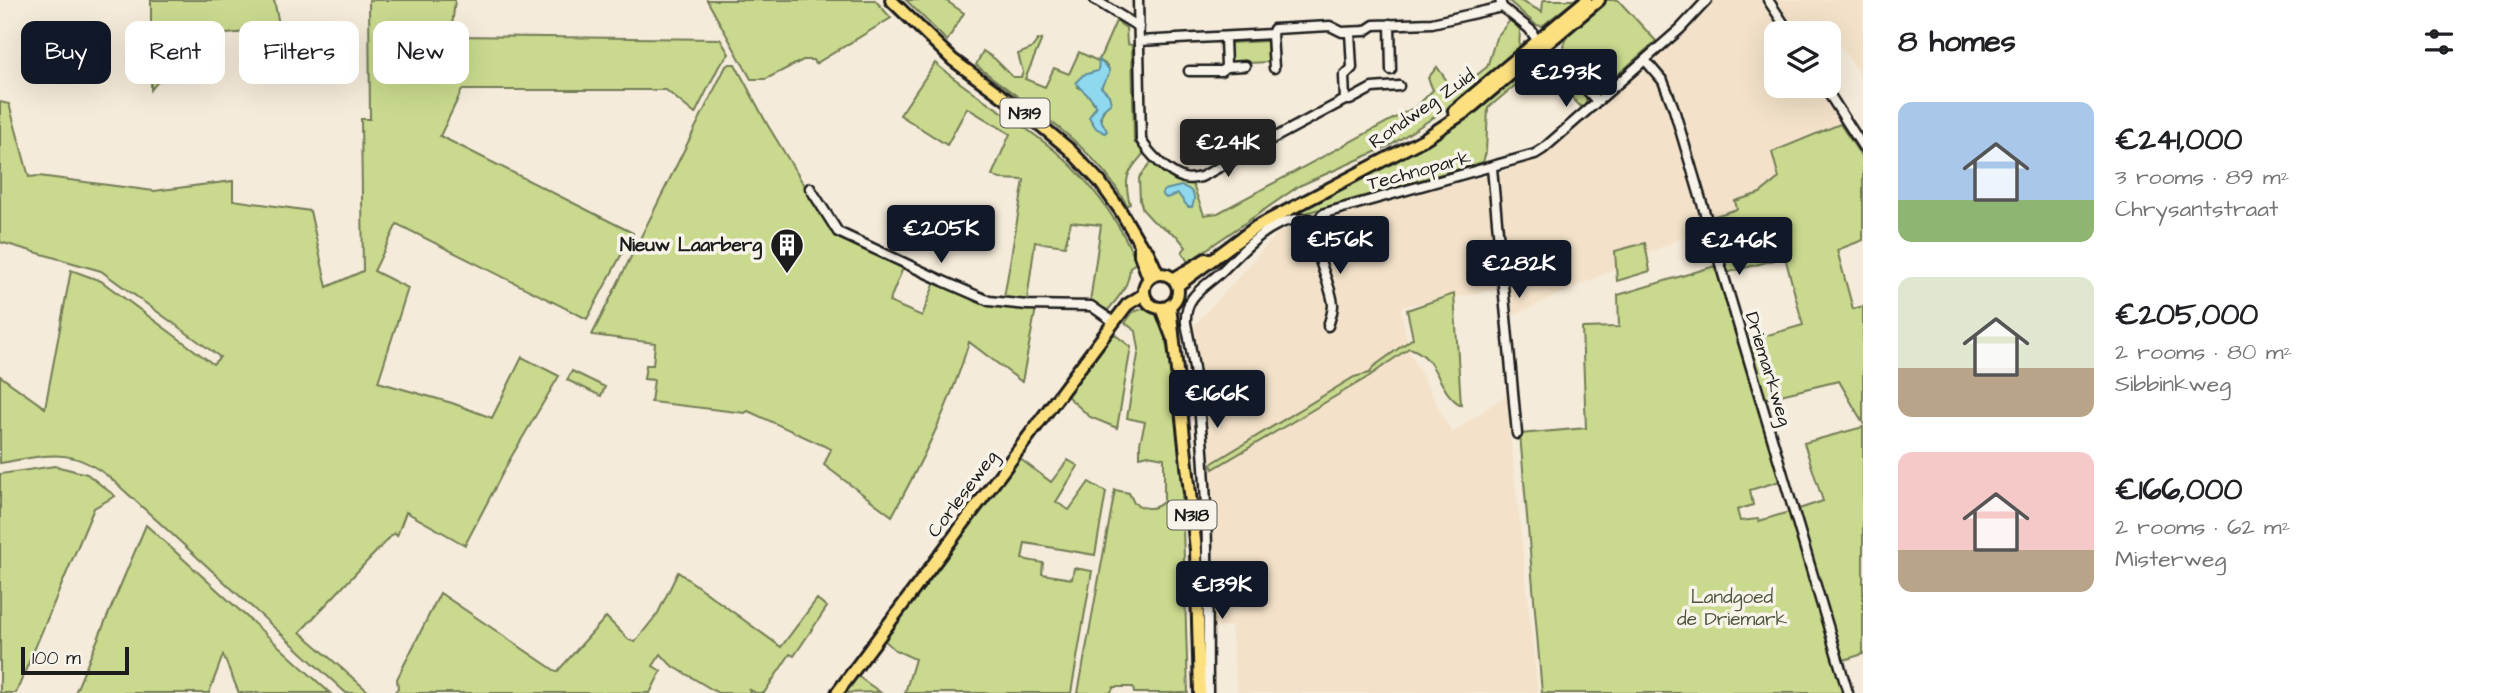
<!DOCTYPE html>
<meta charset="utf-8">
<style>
:root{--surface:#fff;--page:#f2f2f2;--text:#202124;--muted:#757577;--accent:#111827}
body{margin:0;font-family:"Architects Daughter",sans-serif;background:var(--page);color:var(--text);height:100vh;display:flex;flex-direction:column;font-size:26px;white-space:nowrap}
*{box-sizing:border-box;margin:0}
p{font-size:23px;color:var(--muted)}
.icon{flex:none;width:38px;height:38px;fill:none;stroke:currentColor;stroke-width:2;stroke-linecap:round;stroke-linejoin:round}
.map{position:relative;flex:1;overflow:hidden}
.sheet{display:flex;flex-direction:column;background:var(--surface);width:630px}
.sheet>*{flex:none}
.hud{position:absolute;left:21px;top:21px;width:665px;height:63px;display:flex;gap:14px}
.controls{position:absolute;left:1764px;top:21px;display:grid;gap:14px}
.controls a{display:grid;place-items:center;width:77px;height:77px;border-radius:14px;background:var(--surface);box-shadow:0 7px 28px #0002;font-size:35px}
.scale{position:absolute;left:21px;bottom:18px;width:108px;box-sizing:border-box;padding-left:7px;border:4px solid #1c1c1c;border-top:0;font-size:19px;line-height:24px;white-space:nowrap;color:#1c1c1c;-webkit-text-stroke:5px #f7f3e8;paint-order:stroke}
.price{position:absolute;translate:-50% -60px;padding:0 16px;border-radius:7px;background:var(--accent);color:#fff;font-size:23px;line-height:46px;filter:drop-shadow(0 2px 4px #0008)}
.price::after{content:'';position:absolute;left:50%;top:42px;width:21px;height:16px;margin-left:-10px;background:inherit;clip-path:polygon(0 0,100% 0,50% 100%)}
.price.selected{background:#222;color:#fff}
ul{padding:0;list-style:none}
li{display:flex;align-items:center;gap:21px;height:175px;padding:0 35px}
li span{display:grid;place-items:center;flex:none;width:196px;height:140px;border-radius:14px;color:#555}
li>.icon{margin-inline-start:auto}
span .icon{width:84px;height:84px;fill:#fffc;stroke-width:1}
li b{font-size:30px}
h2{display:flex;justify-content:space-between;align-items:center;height:84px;padding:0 35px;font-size:30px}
.chip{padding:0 24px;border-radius:14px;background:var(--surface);box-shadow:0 7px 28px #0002;font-size:24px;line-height:63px}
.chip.selected{background:var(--accent);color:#fff}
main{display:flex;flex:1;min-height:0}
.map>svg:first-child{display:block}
.built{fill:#f3e2c9}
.green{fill:#c9da8e;stroke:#727b55;stroke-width:2}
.water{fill:#8ed9ef;stroke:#608d9b;stroke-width:2}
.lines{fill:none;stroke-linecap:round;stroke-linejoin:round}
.minor-casing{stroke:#1c1c1c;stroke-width:13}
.major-casing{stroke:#1c1c1c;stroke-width:16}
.minor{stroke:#f7f3e8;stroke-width:8}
.major{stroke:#fce080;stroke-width:10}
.labels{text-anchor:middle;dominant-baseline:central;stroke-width:7;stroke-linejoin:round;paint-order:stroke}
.shield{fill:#f7f3e8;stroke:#5e5c59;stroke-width:2}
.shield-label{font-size:18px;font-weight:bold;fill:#1c1c1c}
.street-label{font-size:19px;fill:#1c1c1c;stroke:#f7f3e8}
.poi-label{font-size:19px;font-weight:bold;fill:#1c1c1c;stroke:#f7f3e8;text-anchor:end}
.park-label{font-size:19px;fill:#50553e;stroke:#f7f3e8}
</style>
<main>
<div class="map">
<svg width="1863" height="693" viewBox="0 0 1863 693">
<rect width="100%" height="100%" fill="#f5ebda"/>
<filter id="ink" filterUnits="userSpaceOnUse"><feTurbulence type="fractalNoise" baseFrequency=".0143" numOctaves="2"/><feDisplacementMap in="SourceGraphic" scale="14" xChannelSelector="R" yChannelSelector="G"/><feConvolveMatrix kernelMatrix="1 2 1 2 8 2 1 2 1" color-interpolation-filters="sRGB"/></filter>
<g filter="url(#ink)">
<path class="built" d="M1713,0h150v79l-39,-58 -19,12h-29v53h40l25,36 -69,29 9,41 -269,124 -15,-142 43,-18 149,-130z
M1487,175l12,114 -98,18 8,44 43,82 54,-38 32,298h-301l-6,-67 -17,1 -5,-158 -16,-142 86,-95z"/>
<path class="green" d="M151,0h123l6,29 -86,8 -43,53z
M369,0h86l-4,36 269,3 9,15 -10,12 -24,48 -29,-24h-204l-22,46 193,97 -46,86 -190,-95 -23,47 34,17 -30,94 74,21 40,15 30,-61 37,19 -49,83 -45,86 -59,-33 -9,24 -3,-3 -94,99 70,61h-24l-229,-209c-42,-38 -65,-30 -117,-21v-87l45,32 26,-138 30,11 112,83 7,-7 -119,-86 -101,-29v-140l9,2 20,73 10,-1 115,15 79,-10v19l77,11 17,76 36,-16 -2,-152h9z
M707,0h168l16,18 -76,46 -2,-4h-10l-37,19h-15z
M906,0h39l19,13 -17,28z
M1508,0h11l23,12 1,-12h32l-33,26 -6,-1z
M1601,0h17l38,41 -57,50c-17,-12 -30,-26 -36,-46l4,-9 -1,-5z
M1511,19l9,11 -1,20 -74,60 -54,35 -92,41 -111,76 -6,-10 4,-5 -9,-11 -24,-15 -10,-11 -3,-10 -1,-22 14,-18 21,20 19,5 11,30 14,-2 199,-107 16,-16 -5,-12 9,-11 18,25 32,-25 9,-29z
M1116,21l10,7 1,16 5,1 2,97 11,10c-18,21 -22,25 -15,52l-3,1c-37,-65 -95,-95 -151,-140l7,-14 12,8 18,18h8l2,-5 -5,-18 13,-5 7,-9 4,-1 -17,40 20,8 9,-19 15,6 10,-22 19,9 2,3 -2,7 -9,3 -11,13 8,5 10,14 -5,8 10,9v-8l4,-7 -4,-24 6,-7 1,-11 -9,-6z
M1267,41l1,21 -38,2 -1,-21z
M1541,61l12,2 34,33 -2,11 -5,-1 -39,-42 -53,44 -2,44 -3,10 -205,59 95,-50 157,-108z
M935,63c40,35 87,58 126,93 29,26 55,61 71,96h5l3,8 -10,7c-1,19 -10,29 -22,43l-18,-8 11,-77 -30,-3 -6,24 -30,-4 -8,58 -23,-2 20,-118 -24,-1 -8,-4 18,-41 -43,-26 -20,37 -47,-30z
M730,64h5l32,60 65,107 7,7 64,30 -14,34 33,14 13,-34 48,22 53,4 -14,74 -53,-40c-18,61 -47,119 -77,174l-68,-51 7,-16 -83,-38 -3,2 -94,-11 3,-22 -10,-1 2,-14h7l2,-22 -63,-8 134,-269z
M1840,124l23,35v81l-26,10 16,59 10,-3v117l-24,-42 -75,18 -17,-58 56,-16 -18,-68 -59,16 -17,-55 28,-9 -2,-8 25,-8 19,-15 -7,-26z
M1645,243l5,28 -33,10 -2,-30z
M1715,266l65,215 -30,9 3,15 -16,5 3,11 18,-2 1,2 33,-10 54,182h-304l-22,-259 66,-6 -4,-100 37,-1 -1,-32z
M1454,294l7,111c-25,-14 -22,-49 -52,-57l-41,29 -155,92 -2,-5 143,-87 16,-4 3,-6 40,-29 -6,-28z
M1148,307l13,10 18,90 8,84 -5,3 6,199h-54l-1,-6h-19l-4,6h-32l37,-203 14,3 5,10c10,6 21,8 30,-2v-43l-16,-3 -8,2v-14l5,-21 -18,-4 12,-69 -3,-18 -11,-8 8,-11z
M1114,334l17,13 -14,81 -27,-11 -23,-21z
M572,371l33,16 -4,9 -34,-16z
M1863,427v227l-22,7 -45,-151 27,-9 -19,-58z
M1019,458l32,24 17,-22 10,6 -22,36 13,8 20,-28 17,10 -11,63 -70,-12 -3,16 21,4 -1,11 30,5 2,-11 18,3 -21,122h-166l10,-34 -20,-9 -12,-11z
M55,466l32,8 28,22 -21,12 -78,185h-16v-219z
M146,525l22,20 162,148h-91l-16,-38 -14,38h-134z
M678,572l103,75 36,-48 10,8 -33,49 -4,-2 -26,39h-8l-8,-4 3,4h-33l-47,-28 -10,-11 -8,12 8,5 -11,22h-256l4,-5 -1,-9 43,-86 117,79 49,-55 23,23 6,2 23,-29z
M856,675l24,17 -38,1z"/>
<path class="water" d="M1099,60l10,9v5l-8,13 8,8 2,8 -8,7 -3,8 7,13 -2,2 -9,-5 -7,-11 7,-10c-3,-12 -16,-15 -20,-25l7,-7 15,-4z
M1181,186c12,3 16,10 11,21h-4l-10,-13 -12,4 -4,-4 3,-4z"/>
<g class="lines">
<g class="minor-casing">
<path id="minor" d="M1095,0l44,27
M1138,0l3,140c8,14 27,33 43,38 5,2 11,0 17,-1l144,-77 -1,-24 8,-8 -2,-36
M1500,0l2,7 30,24
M1768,0l22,33
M1390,24l1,46
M1530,30l13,18 11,7 43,46
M1272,34l2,34
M1139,41l133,-7 2,-5 56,-3 12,6 23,-1 9,-6 58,-2 70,-16
M1645,60l18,21 10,25 175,587
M1226,67l19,-1
M1189,71h32l5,-4 -1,-29
M1824,86l39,61
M1345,100h5l22,-12 27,-2
M1492,168l25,266
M810,188l28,44 105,49 46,20 38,4 64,1 23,16
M1328,326c2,-6 5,-15 5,-21 -1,-25 -35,-75 -8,-92l210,-59 8,-5 137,-120 27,-29
M1208,693c-1,-124 3,-248 -22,-370 -2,-27 18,-35 35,-51 24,-23 56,-63 95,-51"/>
</g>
<g class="major-casing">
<path id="major" d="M891,0l62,60 80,59 36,30 31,33 20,28 20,34 8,8 10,22
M1454,111l132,-111
M1140,244v11l9,24
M1144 291a17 17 0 1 1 34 0a17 17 0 1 1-34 0Z
M1173,279l33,-20
M1177,286l79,-59 168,-88 44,-29 131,-110
M1170,305l26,245 4,143
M1161,308l11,29
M837,693l277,-371 13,-17 17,-11"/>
</g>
<use href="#minor" class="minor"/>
<use href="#major" class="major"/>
</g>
</g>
<defs>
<g id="building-pin" transform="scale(1.75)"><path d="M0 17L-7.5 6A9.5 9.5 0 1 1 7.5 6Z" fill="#1c1c1c" stroke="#f7f3e8"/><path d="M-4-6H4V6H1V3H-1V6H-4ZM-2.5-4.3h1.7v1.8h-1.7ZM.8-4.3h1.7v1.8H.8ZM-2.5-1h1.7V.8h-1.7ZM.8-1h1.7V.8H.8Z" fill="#fff"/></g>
</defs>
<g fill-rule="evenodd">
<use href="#building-pin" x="787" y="245"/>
</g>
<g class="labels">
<g class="shield">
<rect x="1000.5" y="98.5" width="49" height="29" rx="5"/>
<rect x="1167.5" y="500.5" width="49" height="29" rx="5"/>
</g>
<g class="shield-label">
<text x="1025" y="113">N319</text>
<text x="1192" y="515">N318</text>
</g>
<g class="street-label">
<text transform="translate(1422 109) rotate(-35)">Rondweg Zuid</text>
<text transform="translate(1419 171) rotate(-15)">Technopark</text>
<text transform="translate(1768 369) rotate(73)">Driemarkweg</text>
<text transform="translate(963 494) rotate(-53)">Corleseweg</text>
</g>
<g class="poi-label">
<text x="762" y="245">Nieuw Laarberg</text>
</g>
<g class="park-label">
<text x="1732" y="597">Landgoed<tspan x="1732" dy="22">de Driemark</tspan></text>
</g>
</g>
</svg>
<div class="controls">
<a><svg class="icon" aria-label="layers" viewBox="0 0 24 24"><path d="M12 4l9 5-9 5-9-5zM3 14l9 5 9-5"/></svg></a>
</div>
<div class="scale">100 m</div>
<b class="price" style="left:1566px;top:109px">€293K</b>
<b class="price selected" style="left:1228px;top:179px">€241K</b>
<b class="price" style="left:941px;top:265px">€205K</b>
<b class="price" style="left:1340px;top:276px">€156K</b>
<b class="price" style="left:1739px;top:277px">€246K</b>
<b class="price" style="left:1519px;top:300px">€282K</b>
<b class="price" style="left:1217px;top:430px">€166K</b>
<b class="price" style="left:1222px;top:621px">€139K</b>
<div class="hud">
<a class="chip selected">Buy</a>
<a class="chip">Rent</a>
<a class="chip">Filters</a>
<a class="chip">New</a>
</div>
</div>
<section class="sheet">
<h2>8 homes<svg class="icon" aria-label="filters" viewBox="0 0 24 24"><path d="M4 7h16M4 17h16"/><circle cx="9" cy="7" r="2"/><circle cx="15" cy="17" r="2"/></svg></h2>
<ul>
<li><span style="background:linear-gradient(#a9c7e8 70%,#8fb573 0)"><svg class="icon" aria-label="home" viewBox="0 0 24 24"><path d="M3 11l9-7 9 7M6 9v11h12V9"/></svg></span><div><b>€241,000</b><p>3 rooms · 89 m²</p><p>Chrysantstraat</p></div></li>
<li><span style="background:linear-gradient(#dfe7d0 65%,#b9a48a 0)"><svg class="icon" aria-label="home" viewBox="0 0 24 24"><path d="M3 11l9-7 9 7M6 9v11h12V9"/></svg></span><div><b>€205,000</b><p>2 rooms · 80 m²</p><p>Sibbinkweg</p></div></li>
<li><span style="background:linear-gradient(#f6c9c9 70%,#b9a48a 0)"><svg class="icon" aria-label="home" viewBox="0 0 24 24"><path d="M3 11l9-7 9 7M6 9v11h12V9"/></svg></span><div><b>€166,000</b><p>2 rooms · 62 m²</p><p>Misterweg</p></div></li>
</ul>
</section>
</main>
